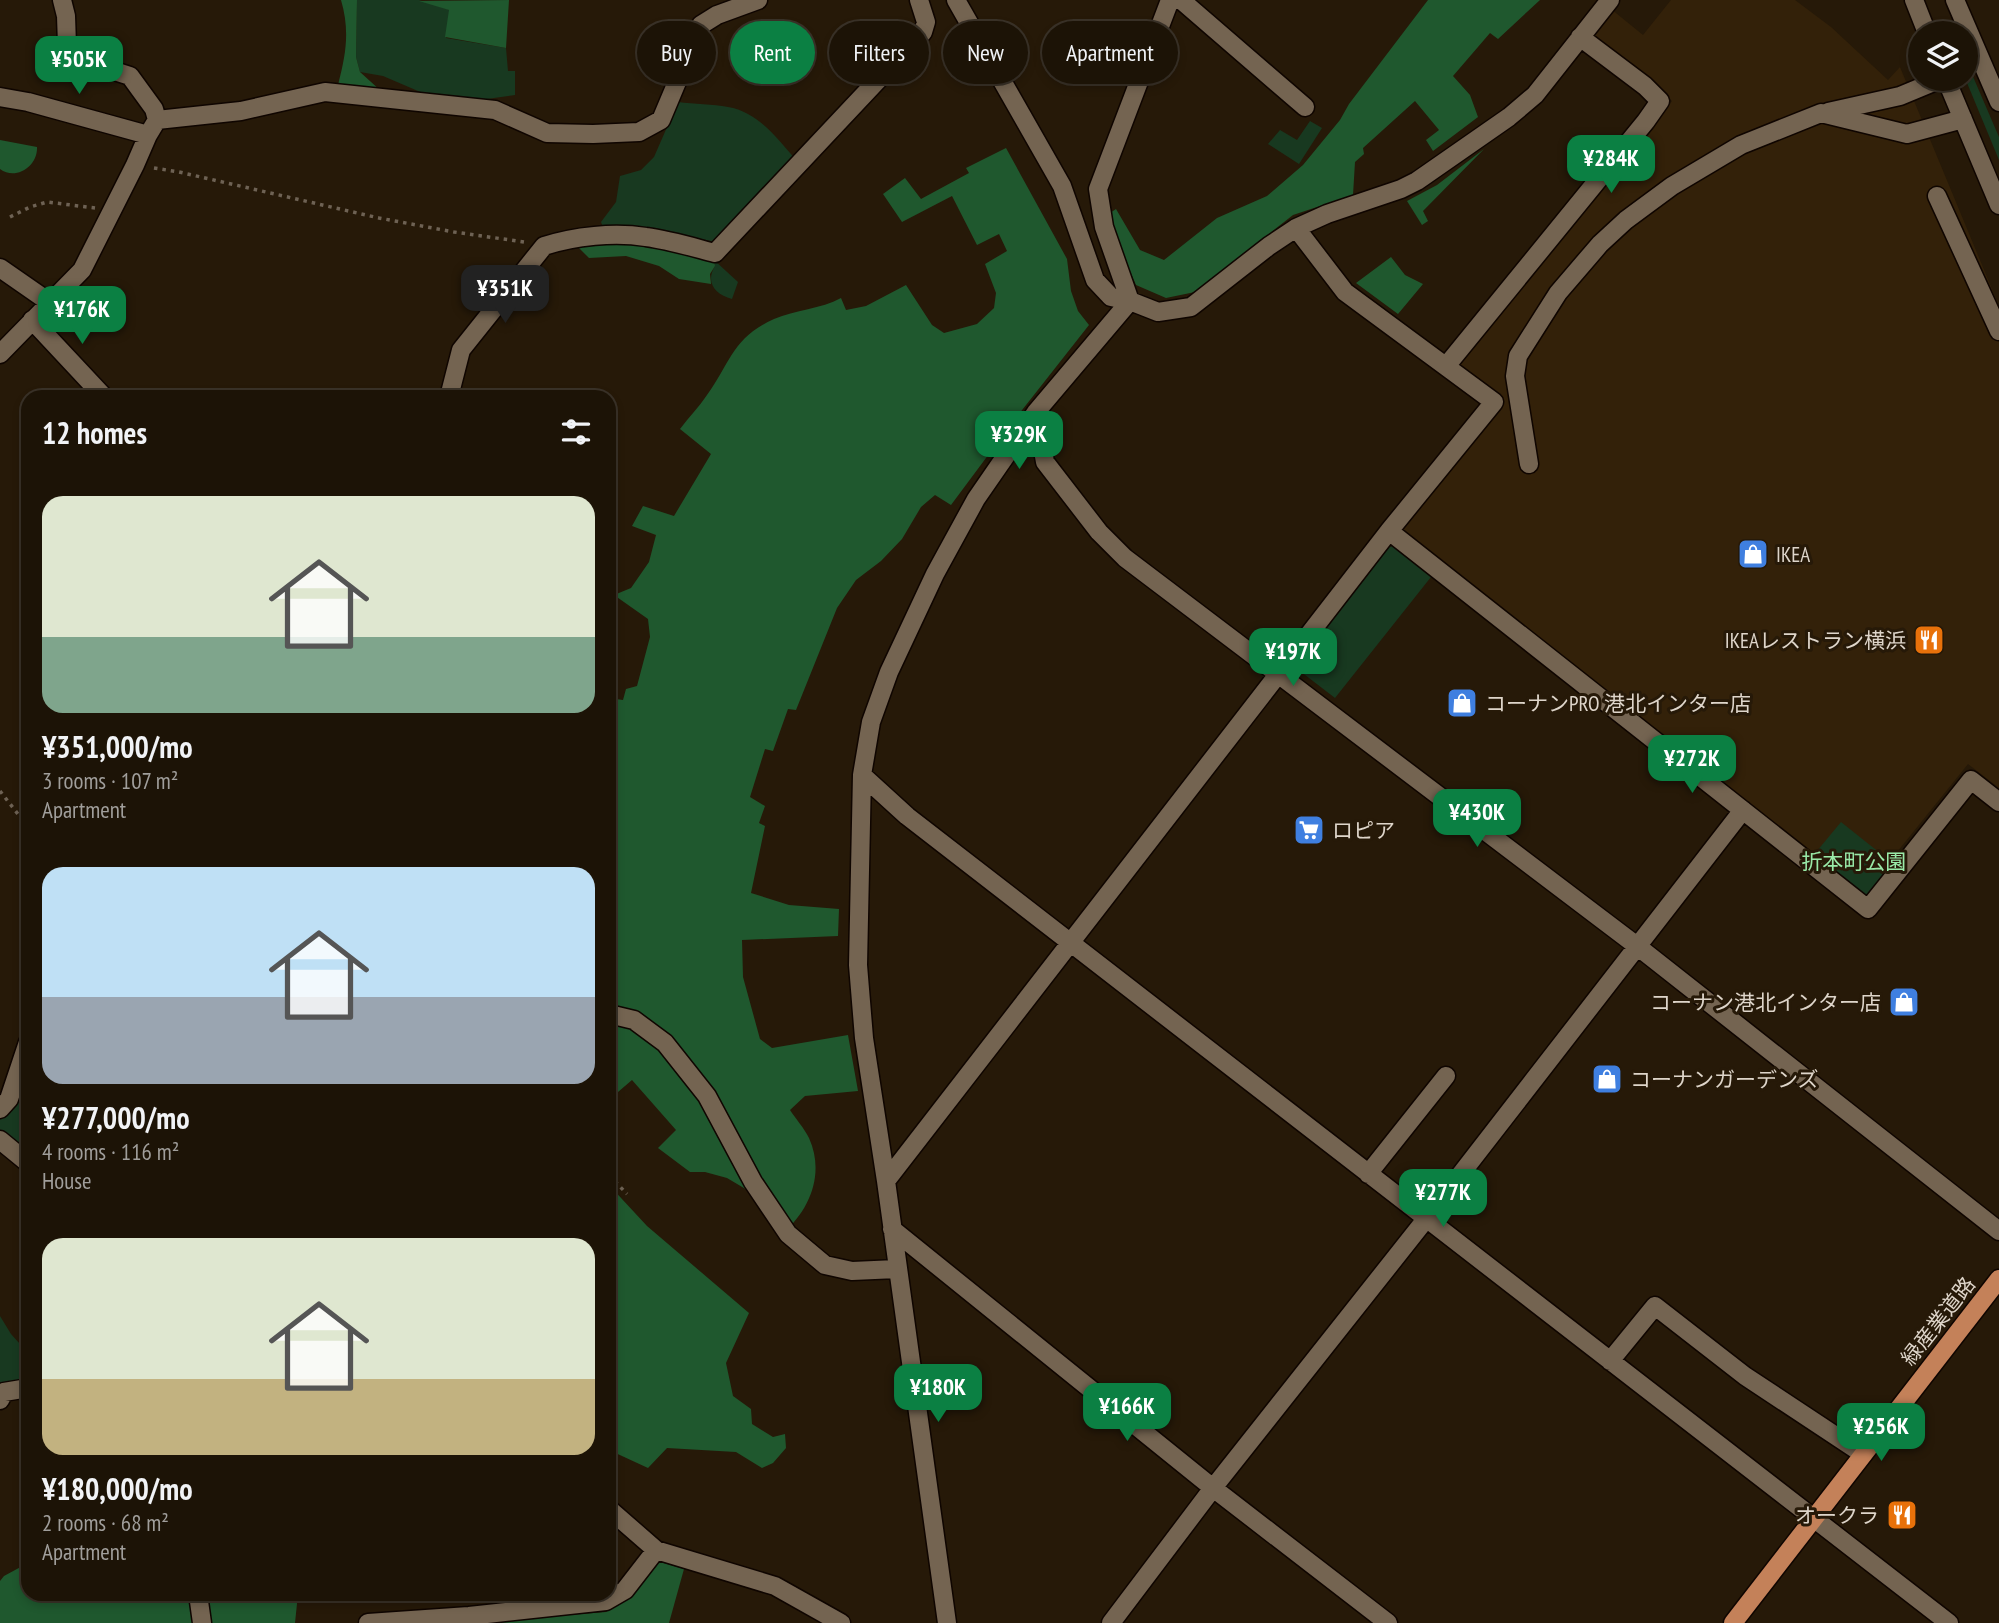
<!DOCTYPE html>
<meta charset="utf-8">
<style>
:root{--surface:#1c1306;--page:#251c10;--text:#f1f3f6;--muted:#a09e9b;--line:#3a3228;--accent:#0b8043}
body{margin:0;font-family:"PT Sans Narrow","Noto Sans JP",sans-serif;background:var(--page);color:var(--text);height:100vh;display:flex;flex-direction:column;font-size:26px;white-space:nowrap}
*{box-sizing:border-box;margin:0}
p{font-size:23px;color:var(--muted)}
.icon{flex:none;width:38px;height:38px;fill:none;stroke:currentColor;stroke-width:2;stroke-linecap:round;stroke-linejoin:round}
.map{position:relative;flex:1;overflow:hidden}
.details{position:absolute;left:21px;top:390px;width:595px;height:1211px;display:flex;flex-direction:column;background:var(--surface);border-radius:21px;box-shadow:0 4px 10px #0003,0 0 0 2px var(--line)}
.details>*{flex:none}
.hud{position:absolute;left:637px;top:21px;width:665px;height:63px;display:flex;gap:14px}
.tools{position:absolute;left:1908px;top:21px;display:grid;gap:14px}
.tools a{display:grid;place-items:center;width:70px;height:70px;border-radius:50%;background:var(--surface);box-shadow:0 4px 10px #0003,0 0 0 2px var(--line);font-size:35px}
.price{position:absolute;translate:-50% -60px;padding:0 16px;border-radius:14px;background:var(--accent);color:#fff;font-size:23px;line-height:46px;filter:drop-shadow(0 2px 4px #0008)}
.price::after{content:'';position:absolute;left:50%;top:42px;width:21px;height:16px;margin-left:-10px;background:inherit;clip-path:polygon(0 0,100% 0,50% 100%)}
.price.selected{background:#222;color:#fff}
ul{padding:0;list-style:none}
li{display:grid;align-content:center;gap:14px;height:371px;padding:0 21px}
li span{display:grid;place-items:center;height:217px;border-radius:21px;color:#555}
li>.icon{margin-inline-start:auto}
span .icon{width:126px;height:126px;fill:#fffc;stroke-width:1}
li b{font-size:30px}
h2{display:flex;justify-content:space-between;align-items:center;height:84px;padding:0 21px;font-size:30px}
.tag{padding:0 24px;border-radius:32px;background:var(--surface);box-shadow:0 4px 10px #0003,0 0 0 2px var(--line);font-size:24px;line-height:63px}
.tag.selected{background:var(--accent);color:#fff}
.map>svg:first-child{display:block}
.built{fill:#332109}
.green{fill:#183920}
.forest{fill:#1f582e}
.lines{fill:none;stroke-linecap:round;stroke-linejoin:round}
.minor-casing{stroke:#0f0500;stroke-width:21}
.major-casing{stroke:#0f0500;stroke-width:21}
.path{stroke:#6e6254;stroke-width:3.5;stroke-dasharray:3.5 5;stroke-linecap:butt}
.minor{stroke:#746451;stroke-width:18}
.major{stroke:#c48159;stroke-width:18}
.labels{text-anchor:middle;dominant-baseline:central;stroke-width:6;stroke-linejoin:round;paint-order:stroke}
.poi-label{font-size:21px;fill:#ded5ca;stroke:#261908;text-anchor:start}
.park-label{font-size:21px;fill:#99eaa8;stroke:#261908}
.street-label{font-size:21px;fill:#ded5ca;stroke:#261908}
</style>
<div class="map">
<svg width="1999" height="1623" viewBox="0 0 1999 1623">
<rect width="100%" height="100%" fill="#261908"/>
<path class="built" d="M1671,0h124l36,27 57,53 12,-13 99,239v482l-31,-24 -104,129 -464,-364 100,-127 -38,-30 -2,-12 212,-259 -22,-21 -59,-47 20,-24 32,26z"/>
<path class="green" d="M357,0h62l31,10 -4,28 60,10 2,23h7v24l-35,5 -48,-3 -49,-21 -23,-4 -4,-15z
M1965,58l34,79v23l-34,-82z
M678,102c16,2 35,2 50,5 31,5 50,33 69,54l-81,81 -65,-13 -5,3 -42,-2 -3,-8 15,-20 4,-26 21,-6 13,-13z
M1310,121l12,7 -23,36 -31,-20 12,-14 17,10z
M714,260l24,22 -6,17c-17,-4 -27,-17 -17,-33z
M1394,546l37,31 -96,121 -39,-30 1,-10 87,-110z
M1841,822l54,43 -28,36 -55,-44z
M20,1088l8,8v61l-28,-23v-18z
M0,1316l11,18 17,19v29l-28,7z"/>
<path class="forest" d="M341,0h16l-1,57 4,15 21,19 -43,-6c8,-31 12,-54 3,-85z
M509,0l-3,48 -61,-11 4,-27 -30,-9z
M1428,0h112l-42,39 -8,-6 -37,43 17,19 8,22 -45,34 -7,-11 13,-10 -24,-29 -52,47 1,6 -9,8 -2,33 -60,20 -98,77 -29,6 -30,-13 -17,-39 -9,-33 6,-4 24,41 24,10 53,-42 50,-22 36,-31 37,-45 9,-16z
M0,140l37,7c1,19 -21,34 -37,22z
M1006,148l61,111 4,32 7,20 11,14 -74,94 -64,86 -16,-10 -14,12 -19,32 -21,22 -25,19 -19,28 -41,102 -8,-1 -15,42 -8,-2 -15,48 15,9 -6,17 6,3 -14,67 38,12 50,4 -1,27 -96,4 1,37 17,62 12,9 76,-13 10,56 -53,5 -15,14c6,9 14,18 19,28 16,35 1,72 -26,95l-29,-39 -27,-16 -22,-6h-15l-32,-24 18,-18 -44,-50 -14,12 -9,-9v-385l14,2 3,-11 11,-3 13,-49 -2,-18 -34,-24 17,-7 18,-26 7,-27 -24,-9 11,-20 31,10 37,-62 -31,-25c9,-12 19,-22 27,-34 24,-33 25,-57 67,-76 21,-9 47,-10 67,-21l5,12 20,-4 40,-21 26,40 12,8 33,-9 17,-16 2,-15 -11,-29 22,-13 -8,-17 -22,11 -25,-49 -50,26 -19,-28 22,-16 16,21 48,-26 -3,-5z
M1484,149l-61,62 5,10 -6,4 -15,-24 30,-16z
M645,240l69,20 1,6 -5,8 1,10 -32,-5 -20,-13 -33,-10 -37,2 -14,-14z
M1391,257l14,18 18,9 -25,30 -42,-31z
M609,1185l38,41 102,87 -23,50 7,33 18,13 1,15 21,13 12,-3 1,14 -13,15 -11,5 -26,-16 -69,-4 -19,20 -39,-18z
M657,1561l27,8 -15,54h-203l140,-11c24,-14 35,-28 51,-51z
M28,1563v31h270l-3,29h-295v-42l4,-5z"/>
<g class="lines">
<g class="minor-casing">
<path id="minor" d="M62,0l4,16 1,29 10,14 53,17 24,33 3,11
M956,0l106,186 33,94 16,17 19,4
M1181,0l124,107
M1914,0l13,33
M1955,0l44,102
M1946,79l53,126
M0,97l28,5 120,33
M1828,112l72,-16 41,-17
M1937,196l62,135
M0,268l49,34
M1130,301l-26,-74 -6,-38 72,-189
M32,320l72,77
M0,354l82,-84 53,-105 13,-30 9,-15 84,-9 84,-19 170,18 52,23 46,1 46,-2 22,-12 40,-95 16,-10 41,-15
M1447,365l199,-244 14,-20 -15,-15 -65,-49
M449,397l12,-47 83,-104c31,-10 70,-14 102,-9 23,3 46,10 69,16l208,-221 3,-10 -7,-22
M1036,412l9,50 54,70 26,26 512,388 362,285
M1529,464l-14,-88 3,-20 40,-63 42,-49 26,-24 46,-34 69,-41 80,-32 86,21 56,-15
M1389,531l479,378 103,-129 28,22
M862,775l45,41 1042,807
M609,1014l25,6 31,23 42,53 46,86 35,52 37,31 27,6 45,-2
M0,1109l9,-10 19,-57
M0,1140l28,23
M1368,1174l78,-98
M886,1181l503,-650 105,-129 -149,-110 -49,-64
M892,1229l321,259 175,135
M1610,1361l45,-55 90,70 118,78
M0,1400l4,-8 24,-4
M609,1509l47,41
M198,1594l4,29
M368,1623l101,-7 137,-15 19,-11 31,-40 119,36 66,37
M947,1623l-61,-442 -22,-143 -6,-73 4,-190 9,-53 18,-50 46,-98 41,-75 60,-87 94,-111 28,11 33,-5 78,-61 27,-18 31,-14 74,-25 16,-8 92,-64 26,-22 75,-95
M1111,1623l102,-135 213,-269 317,-409"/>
</g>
<g class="major-casing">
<path id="major" d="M1733,1623l266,-344"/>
</g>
<path class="path" d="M154,168l25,4 200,46 75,14 70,10
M10,217l20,-10 17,-5 48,6
M0,791l28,36
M609,1175l18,19"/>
<use href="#minor" class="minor"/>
<use href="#major" class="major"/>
</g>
<defs>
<g id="shop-square" transform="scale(1.575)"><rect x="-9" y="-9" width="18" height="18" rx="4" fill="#3f7fe0" stroke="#261908"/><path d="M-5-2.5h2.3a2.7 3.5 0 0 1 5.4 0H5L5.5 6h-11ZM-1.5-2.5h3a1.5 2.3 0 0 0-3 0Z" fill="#fff"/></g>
<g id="restaurant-square" transform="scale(1.575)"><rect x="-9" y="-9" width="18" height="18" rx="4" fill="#e8710a" stroke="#261908"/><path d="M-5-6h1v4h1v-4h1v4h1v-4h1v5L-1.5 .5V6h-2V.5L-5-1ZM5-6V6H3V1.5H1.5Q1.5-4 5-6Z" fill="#fff"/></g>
<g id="supermarket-square" transform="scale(1.575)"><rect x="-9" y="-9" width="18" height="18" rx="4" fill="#3f7fe0" stroke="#261908"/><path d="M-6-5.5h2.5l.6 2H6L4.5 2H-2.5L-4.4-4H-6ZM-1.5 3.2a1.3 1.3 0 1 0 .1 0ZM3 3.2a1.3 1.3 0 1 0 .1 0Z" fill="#fff"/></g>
</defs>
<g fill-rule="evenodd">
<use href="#shop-square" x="1753" y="554"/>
<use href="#restaurant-square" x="1929" y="640"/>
<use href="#shop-square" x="1462" y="703"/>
<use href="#supermarket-square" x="1309" y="830"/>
<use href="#shop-square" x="1904" y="1002"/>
<use href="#shop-square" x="1607" y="1079"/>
<use href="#restaurant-square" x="1902" y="1515"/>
</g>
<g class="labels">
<g class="poi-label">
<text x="1776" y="554">IKEA</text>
<text x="1906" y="640" text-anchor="end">IKEAレストラン横浜</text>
<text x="1485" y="703">コーナンPRO 港北インター店</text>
<text x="1332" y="830">ロピア</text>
<text x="1881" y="1002" text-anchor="end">コーナン港北インター店</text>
<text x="1630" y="1079">コーナンガーデンズ</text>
<text x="1879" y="1515" text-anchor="end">オークラ</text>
</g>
<g class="park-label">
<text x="1854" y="861">折本町公園</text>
</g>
<g class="street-label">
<text transform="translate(1938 1321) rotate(-52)">緑産業道路</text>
</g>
</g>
</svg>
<div class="tools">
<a><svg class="icon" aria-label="layers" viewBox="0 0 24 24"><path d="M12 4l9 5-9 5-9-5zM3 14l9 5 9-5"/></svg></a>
</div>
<b class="price" style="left:79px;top:96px">¥505K</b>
<b class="price" style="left:1611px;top:195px">¥284K</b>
<b class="price selected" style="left:505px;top:325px">¥351K</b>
<b class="price" style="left:82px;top:346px">¥176K</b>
<b class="price" style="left:1019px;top:471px">¥329K</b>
<b class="price" style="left:1293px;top:688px">¥197K</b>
<b class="price" style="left:1692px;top:795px">¥272K</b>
<b class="price" style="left:1477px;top:849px">¥430K</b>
<b class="price" style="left:1443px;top:1229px">¥277K</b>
<b class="price" style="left:938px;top:1424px">¥180K</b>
<b class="price" style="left:1127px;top:1443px">¥166K</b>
<b class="price" style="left:1881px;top:1463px">¥256K</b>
<div class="hud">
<a class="tag">Buy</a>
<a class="tag selected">Rent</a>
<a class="tag">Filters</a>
<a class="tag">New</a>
<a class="tag">Apartment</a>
</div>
<section class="details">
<h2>12 homes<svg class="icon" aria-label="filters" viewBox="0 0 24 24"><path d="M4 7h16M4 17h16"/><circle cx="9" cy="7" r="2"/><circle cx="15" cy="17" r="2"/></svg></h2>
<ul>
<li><span style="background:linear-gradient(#dfe7d0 65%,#7fa58c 0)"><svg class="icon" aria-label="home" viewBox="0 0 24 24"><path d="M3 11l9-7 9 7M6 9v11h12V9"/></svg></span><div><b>¥351,000/mo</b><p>3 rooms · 107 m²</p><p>Apartment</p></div></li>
<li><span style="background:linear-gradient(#bfe0f5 60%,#9aa5b1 0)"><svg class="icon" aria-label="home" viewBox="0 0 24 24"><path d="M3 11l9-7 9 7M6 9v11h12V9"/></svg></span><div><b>¥277,000/mo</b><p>4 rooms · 116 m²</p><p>House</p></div></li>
<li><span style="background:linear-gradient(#dfe7d0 65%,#c2b280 0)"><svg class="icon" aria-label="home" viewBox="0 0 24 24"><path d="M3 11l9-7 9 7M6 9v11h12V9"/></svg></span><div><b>¥180,000/mo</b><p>2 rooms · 68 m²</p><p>Apartment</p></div></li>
</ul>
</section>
</div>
